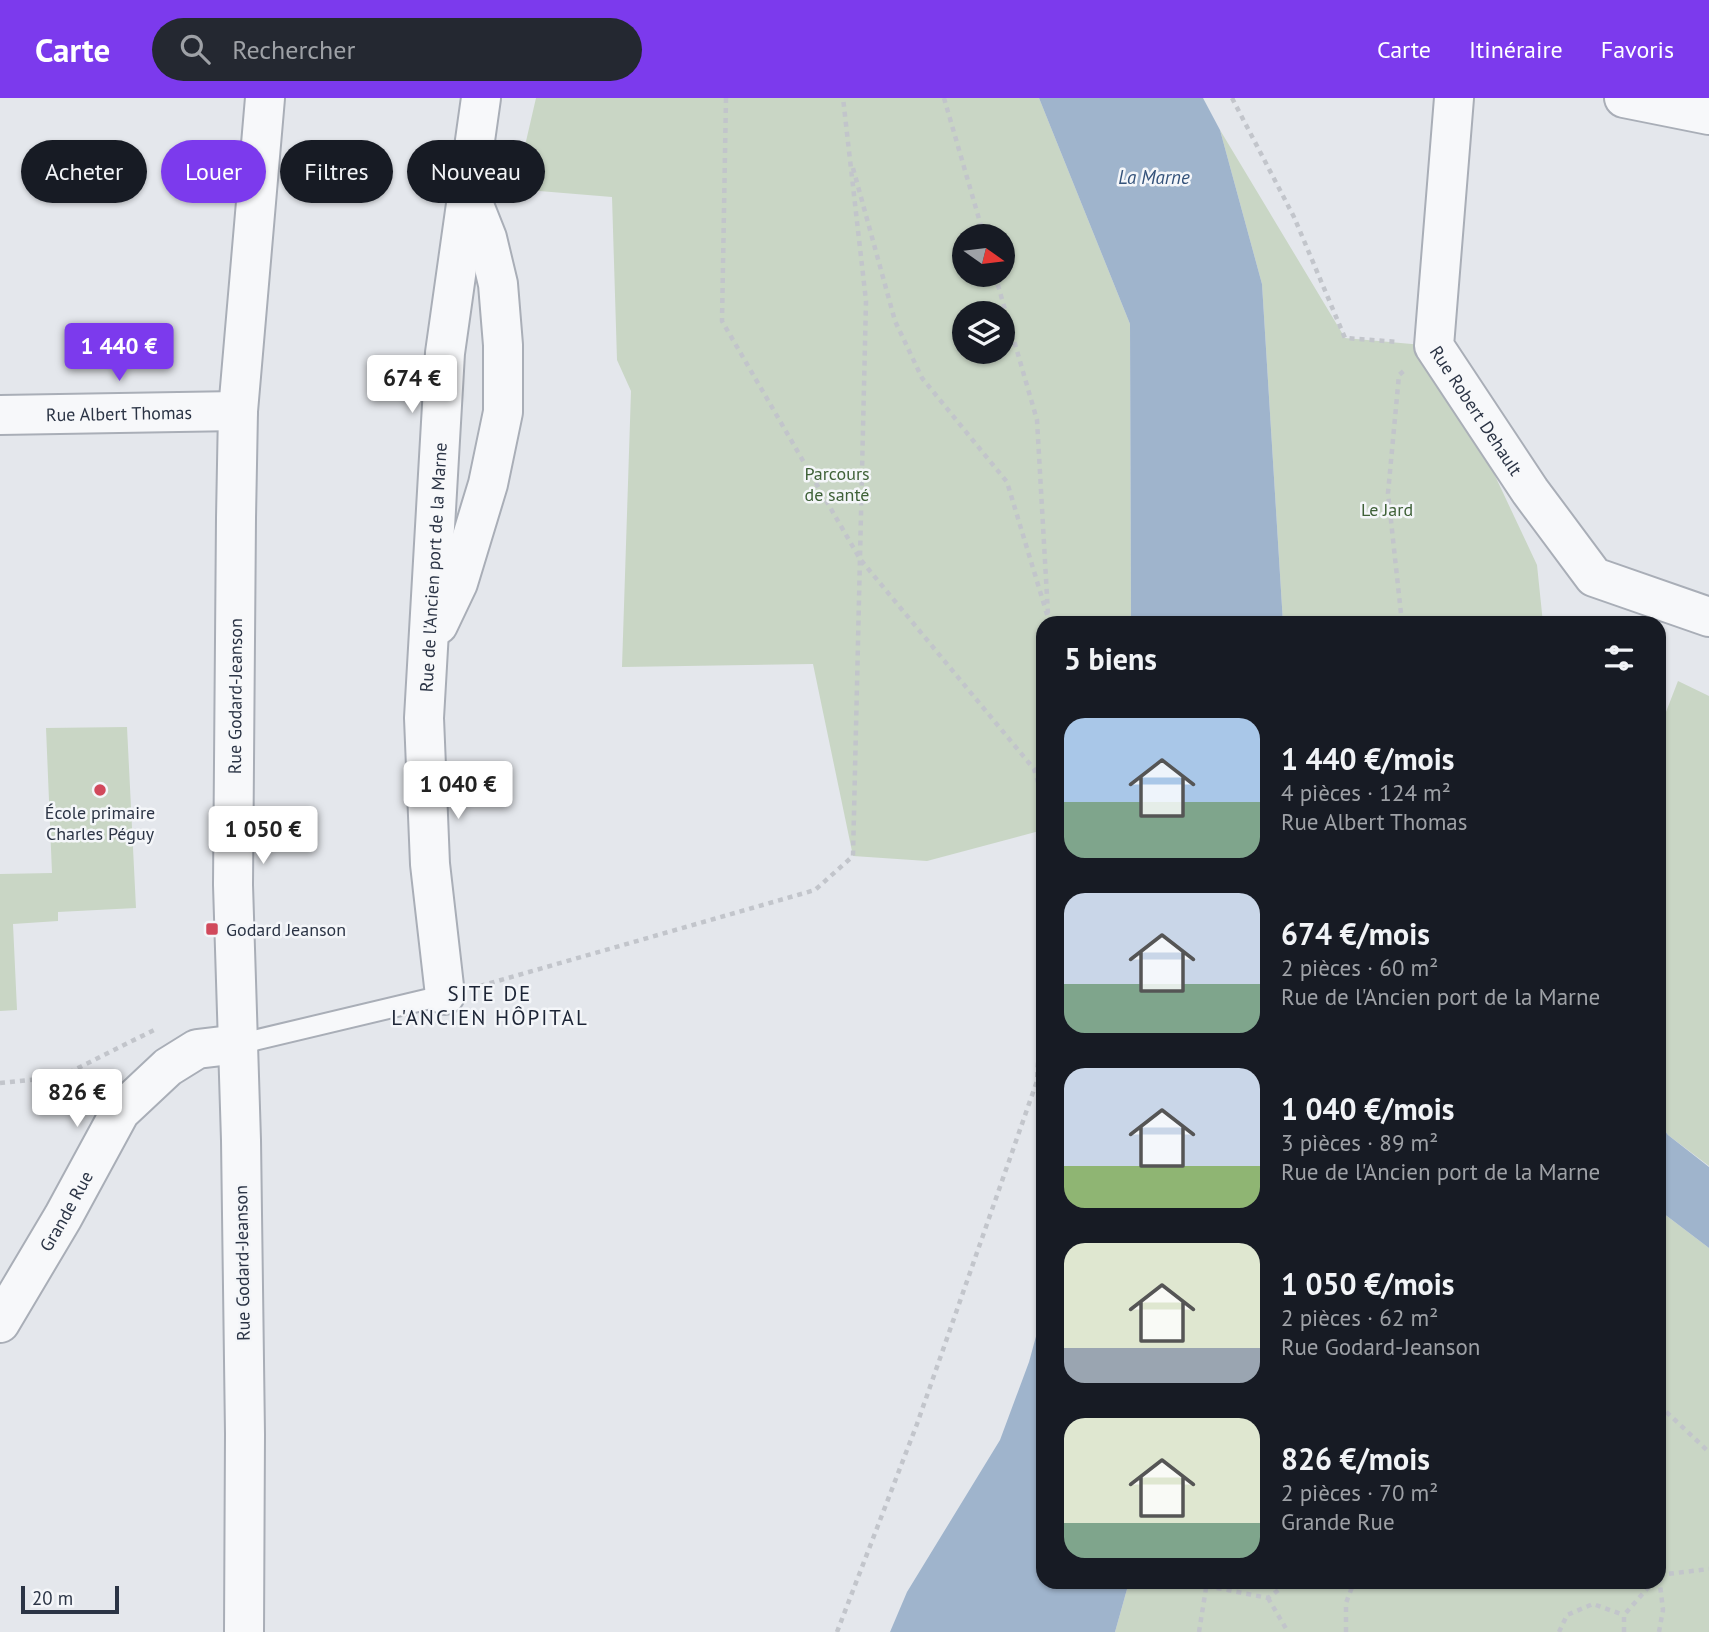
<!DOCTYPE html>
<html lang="fr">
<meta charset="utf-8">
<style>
:root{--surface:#171b24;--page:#242831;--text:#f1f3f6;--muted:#9ea1a6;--accent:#7c3aed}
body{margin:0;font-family:"PT Sans",sans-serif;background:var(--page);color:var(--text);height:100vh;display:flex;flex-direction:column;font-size:26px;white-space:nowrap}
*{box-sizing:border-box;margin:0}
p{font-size:23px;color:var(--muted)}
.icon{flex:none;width:38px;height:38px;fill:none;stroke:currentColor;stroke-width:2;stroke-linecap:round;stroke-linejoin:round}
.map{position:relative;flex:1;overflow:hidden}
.sheet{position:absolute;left:1036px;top:518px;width:630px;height:973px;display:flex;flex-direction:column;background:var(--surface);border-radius:21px;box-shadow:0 2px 5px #0004}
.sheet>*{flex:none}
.top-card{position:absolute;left:21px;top:42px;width:665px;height:63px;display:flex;gap:14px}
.needle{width:46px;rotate:104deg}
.controls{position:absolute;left:952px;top:126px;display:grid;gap:14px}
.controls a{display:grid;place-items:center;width:63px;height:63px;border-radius:50%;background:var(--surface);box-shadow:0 2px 5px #0004;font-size:35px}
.scale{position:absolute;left:21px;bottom:18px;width:98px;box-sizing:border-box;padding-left:7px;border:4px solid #2b3445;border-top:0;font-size:19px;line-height:24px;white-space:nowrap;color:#2b3445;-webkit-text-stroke:5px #f4f6f9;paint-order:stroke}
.price{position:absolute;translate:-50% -60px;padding:0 16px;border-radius:7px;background:#fff;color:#222;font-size:23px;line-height:46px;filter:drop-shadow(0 2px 4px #0008)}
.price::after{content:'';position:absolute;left:50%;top:42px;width:21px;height:16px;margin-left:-10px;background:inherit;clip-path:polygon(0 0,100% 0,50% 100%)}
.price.active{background:var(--accent);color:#fff}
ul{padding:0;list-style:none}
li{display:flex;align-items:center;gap:21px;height:175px;padding:0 28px}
li span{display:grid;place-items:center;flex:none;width:196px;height:140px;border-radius:21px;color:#555}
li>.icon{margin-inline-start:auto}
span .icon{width:84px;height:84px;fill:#fffc;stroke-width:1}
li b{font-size:30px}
h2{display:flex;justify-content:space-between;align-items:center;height:84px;padding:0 28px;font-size:30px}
.pill{padding:0 24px;border-radius:32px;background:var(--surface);box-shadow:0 2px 5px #0004;font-size:24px;line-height:63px}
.pill.active{background:var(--accent);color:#fff}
header{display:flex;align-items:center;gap:42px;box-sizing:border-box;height:98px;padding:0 35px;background:var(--accent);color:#fff}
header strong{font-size:33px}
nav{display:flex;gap:38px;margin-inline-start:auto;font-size:24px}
.search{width:490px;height:63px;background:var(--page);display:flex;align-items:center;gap:18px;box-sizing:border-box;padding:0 24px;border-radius:38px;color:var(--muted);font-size:26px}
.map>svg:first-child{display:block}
.green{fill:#c9d6c5;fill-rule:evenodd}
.water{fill:#9fb4cc}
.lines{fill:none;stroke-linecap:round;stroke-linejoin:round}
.service-casing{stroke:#a9aeb7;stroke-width:23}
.minor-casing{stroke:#a9aeb7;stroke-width:42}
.tertiary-casing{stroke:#a9aeb7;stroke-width:42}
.path{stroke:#c2c5cb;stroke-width:4.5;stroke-dasharray:5 5;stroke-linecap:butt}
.service{stroke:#f7f8fa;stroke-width:19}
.minor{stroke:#f7f8fa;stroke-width:38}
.tertiary{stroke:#f7f8fa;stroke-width:38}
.poi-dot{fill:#d1495b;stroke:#f4f6f9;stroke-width:2.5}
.labels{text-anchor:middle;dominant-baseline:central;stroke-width:5;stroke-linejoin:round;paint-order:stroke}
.street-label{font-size:18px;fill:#2b3445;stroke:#f4f6f9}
.park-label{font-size:18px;fill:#3f6138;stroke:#f4f6f9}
.poi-label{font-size:18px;fill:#2b3445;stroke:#f4f6f9}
.water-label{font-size:19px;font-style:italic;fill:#34527a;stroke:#f4f6f9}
.quarter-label{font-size:21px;letter-spacing:2px;fill:#1d2536;stroke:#f4f6f9}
</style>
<header>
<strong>Carte</strong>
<div class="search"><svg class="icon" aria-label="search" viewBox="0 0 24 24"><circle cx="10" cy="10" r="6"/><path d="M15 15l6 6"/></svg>Rechercher</div>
<nav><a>Carte</a><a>Itinéraire</a><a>Favoris</a></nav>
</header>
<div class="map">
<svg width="1709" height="1534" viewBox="0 0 1709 1534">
<rect width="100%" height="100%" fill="#e4e7ec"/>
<path class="green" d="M536,0h503l91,226 1,299h-88v207l-116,31 -74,-5 -40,-192 -191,3 9,-276 -14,-31 -5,-163 -97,-8zM964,138h39v39h-39zM964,215h39v39h-39z
M1220,32l125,208 89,8 103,219 6,58h-260l-21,-339z
M1678,583l31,15v470l-41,-31 -9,-12v-393z
M127,629l9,181 -78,4v9l-45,3 4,86 -17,1v-137l52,-1 -6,-145z
M1659,1112l50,38v384h-594l14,-50h530z"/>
<path class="water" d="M1039,0h164l17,32 42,154 21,339h-152l-1,-299z
M1659,1025l9,12 41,32v81l-50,-38z
M1043,1213v271h86l-14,50h-225l17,-40 93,-152 29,-78z"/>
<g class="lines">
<g class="service-casing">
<path id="service" d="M239,946l206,-49"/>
</g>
<g class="minor-casing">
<g id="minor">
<path id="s1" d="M1454,0l-20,248 96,145 64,86 115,40"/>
<path d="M1624,0l85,17"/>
<path id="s2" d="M0,317l238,-4"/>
<path d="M438,527l20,-42 30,-99 15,-72v-67l-5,-61 -11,-46 -19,-48"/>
<path id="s3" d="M445,897l-15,-131 -6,-146 21,-365 36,-255"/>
<path id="s4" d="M0,1225l63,-106 57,-105 48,-45 29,-18 42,-5"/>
</g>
</g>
<g class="tertiary-casing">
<g id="tertiary">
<path id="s5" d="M244,1534l1,-198 -4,-294 -8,-255 3,-367 2,-107 27,-313"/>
</g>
</g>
<path class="path" d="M726,0l-4,223 138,238 174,210 9,29
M944,0l40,138
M1232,0l62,119 51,121 53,4
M853,70l42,153 27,57 85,104 42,139
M995,177l42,145 11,194
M1402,525l-14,-130 11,-118 7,-6
M480,888l335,-96 38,-34 13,-555 -23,-203
M0,985l60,-6 96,-48
M1659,1307l50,47
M1659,1477l50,-6
M1207,1488l61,12 21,-16
M1268,1500l20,34
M837,1534l80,-208 120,-343 6,-102
M1199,1534l8,-50
M1346,1534v-29l8,-21
M1559,1534l8,-17 26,-11 31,11
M1624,1534v-17l29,-33
M1659,1534l4,-22 -4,-34"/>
<use href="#service" class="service"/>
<use href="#minor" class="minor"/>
<use href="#tertiary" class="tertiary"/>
</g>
<g class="poi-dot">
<circle cx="100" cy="692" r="7"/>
<rect x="205" y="824" width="14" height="14" rx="3.5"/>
</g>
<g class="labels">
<g class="street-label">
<text stroke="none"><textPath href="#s1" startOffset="326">Rue Robert Dehault</textPath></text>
<text stroke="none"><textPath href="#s2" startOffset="119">Rue Albert Thomas</textPath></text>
<text stroke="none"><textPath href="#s3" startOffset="429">Rue de l'Ancien port de la Marne</textPath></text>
<text stroke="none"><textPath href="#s5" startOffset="936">Rue Godard-Jeanson</textPath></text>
<text stroke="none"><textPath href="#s4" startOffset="130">Grande Rue</textPath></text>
<text transform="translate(242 1165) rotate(-91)">Rue Godard-Jeanson</text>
</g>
<g class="park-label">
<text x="837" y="375">Parcours<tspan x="837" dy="21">de santé</tspan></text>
<text x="1387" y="411">Le Jard</text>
</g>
<g class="poi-label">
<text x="100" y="714">École primaire<tspan x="100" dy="21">Charles Péguy</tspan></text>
<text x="226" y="831" text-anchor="start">Godard Jeanson</text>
</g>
<g class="water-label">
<text x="1154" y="79">La Marne</text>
</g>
<g class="quarter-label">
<text x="490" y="895">SITE DE<tspan x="490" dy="24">L'ANCIEN HÔPITAL</tspan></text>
</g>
</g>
</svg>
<div class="controls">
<a><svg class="needle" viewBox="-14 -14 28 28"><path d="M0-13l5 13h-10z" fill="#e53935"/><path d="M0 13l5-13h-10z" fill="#9ea1a6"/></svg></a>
<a><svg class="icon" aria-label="layers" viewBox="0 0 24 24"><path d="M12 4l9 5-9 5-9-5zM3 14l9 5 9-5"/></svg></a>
</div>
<div class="scale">20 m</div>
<b class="price active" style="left:119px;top:285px">1 440 €</b>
<b class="price" style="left:412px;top:317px">674 €</b>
<b class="price" style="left:458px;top:723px">1 040 €</b>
<b class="price" style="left:263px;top:768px">1 050 €</b>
<b class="price" style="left:77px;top:1031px">826 €</b>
<div class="top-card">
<a class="pill">Acheter</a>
<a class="pill active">Louer</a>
<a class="pill">Filtres</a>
<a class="pill">Nouveau</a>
</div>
<section class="sheet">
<h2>5 biens<svg class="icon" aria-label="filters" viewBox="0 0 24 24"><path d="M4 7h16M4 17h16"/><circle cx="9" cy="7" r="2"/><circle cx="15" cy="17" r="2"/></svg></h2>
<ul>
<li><span style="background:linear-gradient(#a9c7e8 60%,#7fa58c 0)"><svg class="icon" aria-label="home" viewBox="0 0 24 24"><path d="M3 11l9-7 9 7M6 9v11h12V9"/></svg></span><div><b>1 440 €/mois</b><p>4 pièces · 124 m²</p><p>Rue Albert Thomas</p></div></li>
<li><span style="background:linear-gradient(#c9d6e8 65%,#7fa58c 0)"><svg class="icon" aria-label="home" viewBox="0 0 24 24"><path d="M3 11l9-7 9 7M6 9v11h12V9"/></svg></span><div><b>674 €/mois</b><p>2 pièces · 60 m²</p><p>Rue de l'Ancien port de la Marne</p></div></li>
<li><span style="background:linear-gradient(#c9d6e8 70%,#8fb573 0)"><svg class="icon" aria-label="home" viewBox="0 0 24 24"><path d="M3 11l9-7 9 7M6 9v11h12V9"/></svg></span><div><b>1 040 €/mois</b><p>3 pièces · 89 m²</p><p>Rue de l'Ancien port de la Marne</p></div></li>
<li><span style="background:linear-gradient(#dfe7d0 75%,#9aa5b1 0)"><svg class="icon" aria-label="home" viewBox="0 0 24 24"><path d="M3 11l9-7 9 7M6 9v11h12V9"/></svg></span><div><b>1 050 €/mois</b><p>2 pièces · 62 m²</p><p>Rue Godard-Jeanson</p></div></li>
<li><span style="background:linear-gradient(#dfe7d0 75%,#7fa58c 0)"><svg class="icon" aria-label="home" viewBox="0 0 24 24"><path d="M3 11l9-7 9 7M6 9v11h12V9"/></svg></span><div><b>826 €/mois</b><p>2 pièces · 70 m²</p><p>Grande Rue</p></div></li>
</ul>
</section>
</div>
